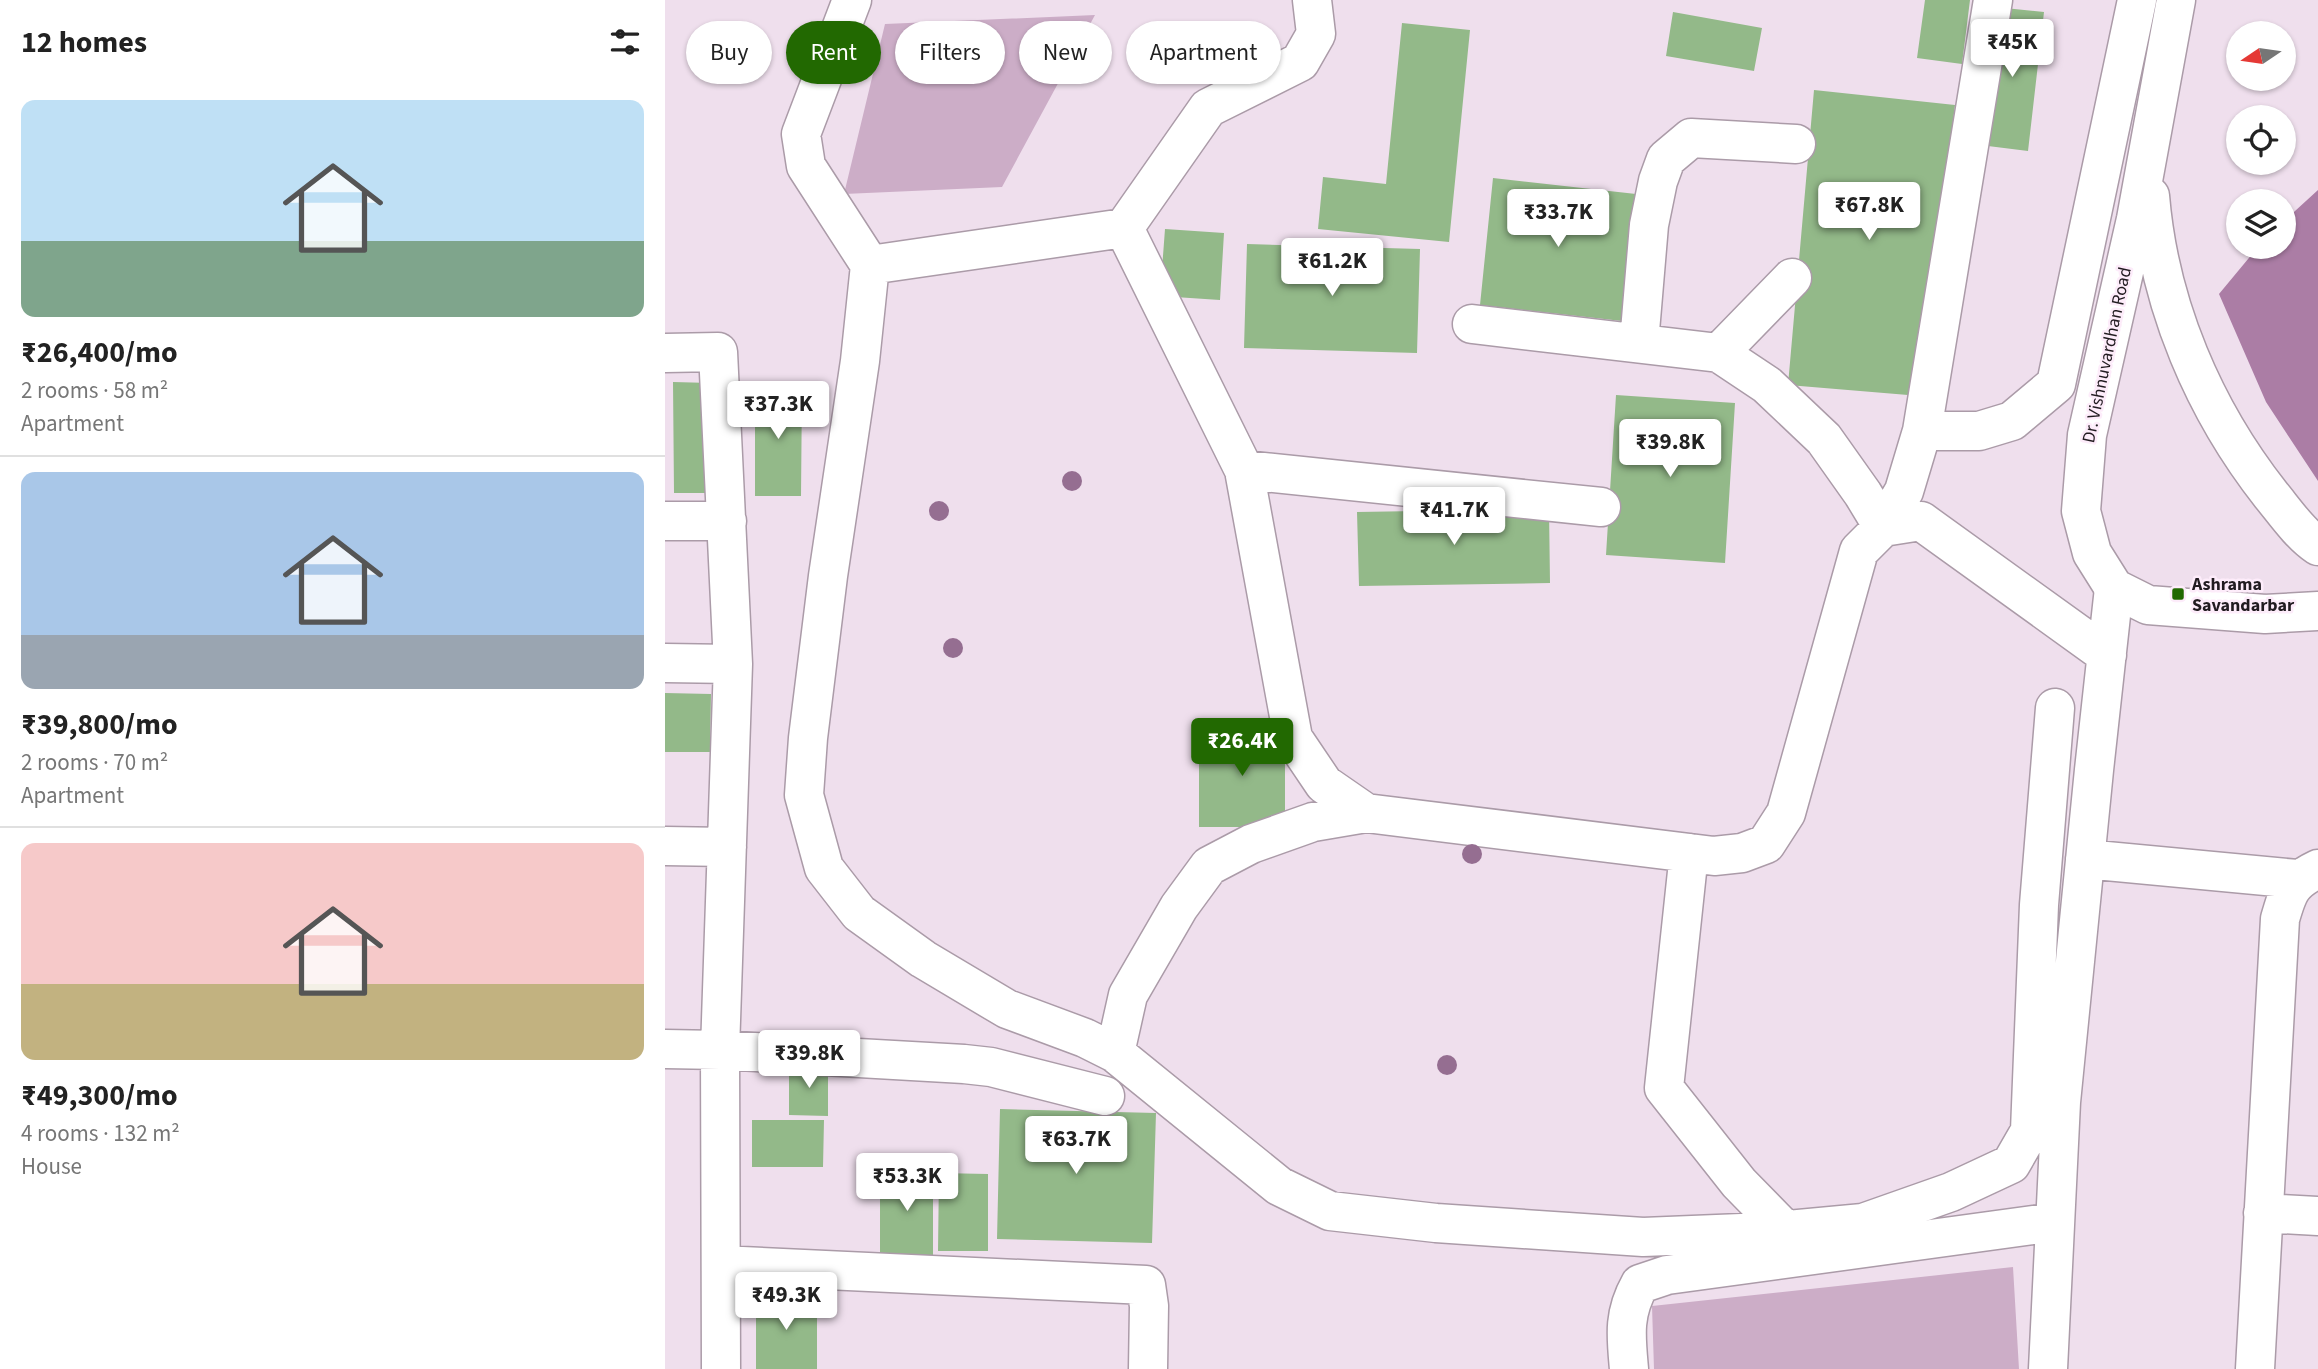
<!DOCTYPE html>
<meta charset="utf-8">
<style>
:root{--surface:#fff;--page:#f6f6f6;--text:#222;--muted:#767676;--line:#e0e0e0;--accent:#226901}
body{margin:0;font-family:"Source Sans 3",sans-serif;background:var(--page);color:var(--text);height:100vh;display:flex;flex-direction:column;font-size:26px;white-space:nowrap}
*{box-sizing:border-box;margin:0}
p{font-size:23px;color:var(--muted)}
.icon{flex:none;width:38px;height:38px;fill:none;stroke:currentColor;stroke-width:2;stroke-linecap:round;stroke-linejoin:round}
.map{position:relative;flex:1;overflow:hidden}
.side{display:flex;flex-direction:column;background:var(--surface);width:665px}
.side>*{flex:none}
.top-card{position:absolute;left:21px;top:21px;width:665px;height:63px;display:flex;gap:14px}
.needle{width:46px;rotate:257deg}
.buttons{position:absolute;left:1561px;top:21px;display:grid;gap:14px}
.buttons a{display:grid;place-items:center;width:70px;height:70px;border-radius:50%;background:var(--surface);box-shadow:0 2px 5px #0004;font-size:35px}
.price{position:absolute;translate:-50% -60px;padding:0 16px;border-radius:7px;background:#fff;color:#222;font-size:23px;line-height:46px;filter:drop-shadow(0 2px 4px #0008)}
.price::after{content:'';position:absolute;left:50%;top:42px;width:21px;height:16px;margin-left:-10px;background:inherit;clip-path:polygon(0 0,100% 0,50% 100%)}
.price.on{background:var(--accent);color:#fff}
ul{padding:0;list-style:none}
li{display:grid;align-content:center;gap:14px;height:371px;padding:0 21px}
li+li{border-top:2px solid var(--line)}
li span{display:grid;place-items:center;height:217px;border-radius:14px;color:#555}
li>.icon{margin-inline-start:auto}
span .icon{width:126px;height:126px;fill:#fffc;stroke-width:1}
li b{font-size:30px}
h2{display:flex;justify-content:space-between;align-items:center;height:84px;padding:0 21px;font-size:30px}
.pill{padding:0 24px;border-radius:32px;background:var(--surface);box-shadow:0 2px 5px #0004;font-size:24px;line-height:63px}
.pill.on{background:var(--accent);color:#fff}
main{display:flex;flex:1;min-height:0}
.map>svg:first-child{display:block}
.green{fill:#ccadc7}
.water{fill:#ab7da5}
.building{fill:#93b989}
.lines{fill:none;stroke-linecap:round;stroke-linejoin:round}
.minor-casing{stroke:#ab9ba8;stroke-width:41}
.major-casing{stroke:#ab9ba8;stroke-width:41}
.minor{stroke:#fff;stroke-width:38}
.major{stroke:#fff;stroke-width:38}
.tree{fill:#956e91}
.poi-dot{fill:#226901;stroke:#fdecfa;stroke-width:2.5}
.labels{text-anchor:middle;dominant-baseline:central;stroke-width:5;stroke-linejoin:round;paint-order:stroke}
.street-label{font-size:18px;fill:#211b20;stroke:#fdecfa}
.poi-label{font-size:18px;font-weight:bold;fill:#211b20;stroke:#fdecfa;text-anchor:start}
</style>
<main>
<section class="side">
<h2>12 homes<svg class="icon" aria-label="filters" viewBox="0 0 24 24"><path d="M4 7h16M4 17h16"/><circle cx="9" cy="7" r="2"/><circle cx="15" cy="17" r="2"/></svg></h2>
<ul>
<li><span style="background:linear-gradient(#bfe0f5 65%,#7fa58c 0)"><svg class="icon" aria-label="home" viewBox="0 0 24 24"><path d="M3 11l9-7 9 7M6 9v11h12V9"/></svg></span><div><b>₹26,400/mo</b><p>2 rooms · 58 m²</p><p>Apartment</p></div></li>
<li><span style="background:linear-gradient(#a9c7e8 75%,#9aa5b1 0)"><svg class="icon" aria-label="home" viewBox="0 0 24 24"><path d="M3 11l9-7 9 7M6 9v11h12V9"/></svg></span><div><b>₹39,800/mo</b><p>2 rooms · 70 m²</p><p>Apartment</p></div></li>
<li><span style="background:linear-gradient(#f6c9c9 65%,#c2b280 0)"><svg class="icon" aria-label="home" viewBox="0 0 24 24"><path d="M3 11l9-7 9 7M6 9v11h12V9"/></svg></span><div><b>₹49,300/mo</b><p>4 rooms · 132 m²</p><p>House</p></div></li>
</ul>
</section>
<div class="map">
<svg width="1653" height="1369" viewBox="0 0 1653 1369">
<rect width="100%" height="100%" fill="#efdfed"/>
<path class="green" d="M430,15l-93,172 -158,7 41,-170z
M1348,1267l6,102h-365l-2,-63z"/>
<path class="water" d="M1653,190v291l-52,-79 -47,-108 39,-47h26v-26z"/>
<path class="building" d="M1260,0h45l-8,64 -45,-6z
M1330,7l49,5 -16,139 -48,-6z
M1008,12l89,16 -8,43 -88,-15z
M737,23l68,7 -21,212 -131,-13 5,-52 63,7z
M1149,90l141,15 -35,291 -132,-11z
M828,178l143,16 -14,127 -142,-16z
M500,229l59,4 -4,67 -60,-4z
M582,244l173,5 -3,104 -173,-5z
M8,382l38,1v110h-37z
M90,385l47,1 -1,110h-46z
M951,395l119,8 -10,160 -119,-8z
M884,509l1,74 -191,3 -2,-74z
M0,693l46,1 -1,58h-45z
M534,730h86v97h-86z
M124,1065l39,1v50l-39,-1z
M335,1109l156,4 -4,130 -155,-4z
M87,1120h72l-1,47h-71z
M215,1171h53v84h-53z
M274,1173l49,1v77h-50z
M91,1294l61,1v74h-61z"/>
<g class="lines">
<g class="minor-casing">
<path id="minor" d="M187,0l-51,134 5,32 64,99 254,-37 84,-120 92,-46 16,-28 -4,-34
M1328,0l-71,431h57l33,-10 44,-37 81,-384
M459,228l120,242 49,268 31,46 42,29 348,43 28,-3 24,-9 20,-31 73,-262 24,-24 38,-6 186,134
M205,265l-10,96 -32,215 -20,162 -4,57 20,73 35,45 64,46 84,50 78,29 30,15 13,-58 51,-88 30,-41 42,-22 62,-22 53,-9
M807,324l247,29 48,32 57,54 39,55 20,33 21,-36 18,-60
M974,343l10,-118 9,-44 8,-22 25,-21 105,6
M0,353l53,-1 15,312 -13,386 1,319
M1054,353l73,-75
M579,470l357,37
M0,521h62
M0,663l68,1
M0,846l62,1
M1024,853l-25,235 75,95 47,48
M1420,859l212,20
M0,1049l55,1 244,14 27,3 114,29
M450,1053l164,133 51,25 106,12 207,14 123,-5 97,-9 88,-31 60,-28 19,-33 9,-226 16,-197
M1598,1213l55,3
M56,1265l425,20 3,21 -1,63
M964,1369c-3,-33 -6,-55 11,-85l27,-9 388,-53
M1383,1369l13,-267 33,-332 20,-182
M1590,1369l25,-450c8,-28 11,-37 38,-50"/>
</g>
<g class="major-casing">
<path id="major" d="M1511,0l-40,219 -49,216 -6,76 11,42 22,35 34,17 117,9 53,-3
M1485,196c9,109 54,214 121,299 14,17 29,39 47,51"/>
</g>
<use href="#minor" class="minor"/>
<use href="#major" class="major"/>
</g>
<g class="tree">
<circle cx="407" cy="481" r="10"/>
<circle cx="274" cy="511" r="10"/>
<circle cx="288" cy="648" r="10"/>
<circle cx="807" cy="854" r="10"/>
<circle cx="782" cy="1065" r="10"/>
</g>
<rect class="poi-dot" x="1506" y="587" width="14" height="14" rx="3.5"/>
<g class="labels">
<g class="street-label">
<text transform="translate(1442 355) rotate(-78)">Dr. Vishnuvardhan Road</text>
</g>
<g class="poi-label">
<text x="1527" y="584">Ashrama<tspan x="1527" dy="21">Savandarbar</tspan></text>
</g>
</g>
</svg>
<div class="buttons">
<a><svg class="needle" viewBox="-14 -14 28 28"><path d="M0-13l5 13h-10z" fill="#e53935"/><path d="M0 13l5-13h-10z" fill="#767676"/></svg></a>
<a><svg class="icon" aria-label="locate" viewBox="0 0 24 24"><circle cx="12" cy="12" r="6"/><path d="M12 2v4M12 18v4M2 12h4M18 12h4"/></svg></a>
<a><svg class="icon" aria-label="layers" viewBox="0 0 24 24"><path d="M12 4l9 5-9 5-9-5zM3 14l9 5 9-5"/></svg></a>
</div>
<b class="price" style="left:1347px;top:79px">₹45K</b>
<b class="price" style="left:1204px;top:242px">₹67.8K</b>
<b class="price" style="left:893px;top:249px">₹33.7K</b>
<b class="price" style="left:667px;top:298px">₹61.2K</b>
<b class="price" style="left:113px;top:441px">₹37.3K</b>
<b class="price" style="left:1005px;top:479px">₹39.8K</b>
<b class="price" style="left:789px;top:547px">₹41.7K</b>
<b class="price on" style="left:577px;top:778px">₹26.4K</b>
<b class="price" style="left:144px;top:1090px">₹39.8K</b>
<b class="price" style="left:411px;top:1176px">₹63.7K</b>
<b class="price" style="left:242px;top:1213px">₹53.3K</b>
<b class="price" style="left:121px;top:1332px">₹49.3K</b>
<div class="top-card">
<a class="pill">Buy</a>
<a class="pill on">Rent</a>
<a class="pill">Filters</a>
<a class="pill">New</a>
<a class="pill">Apartment</a>
</div>
</div>
</main>
